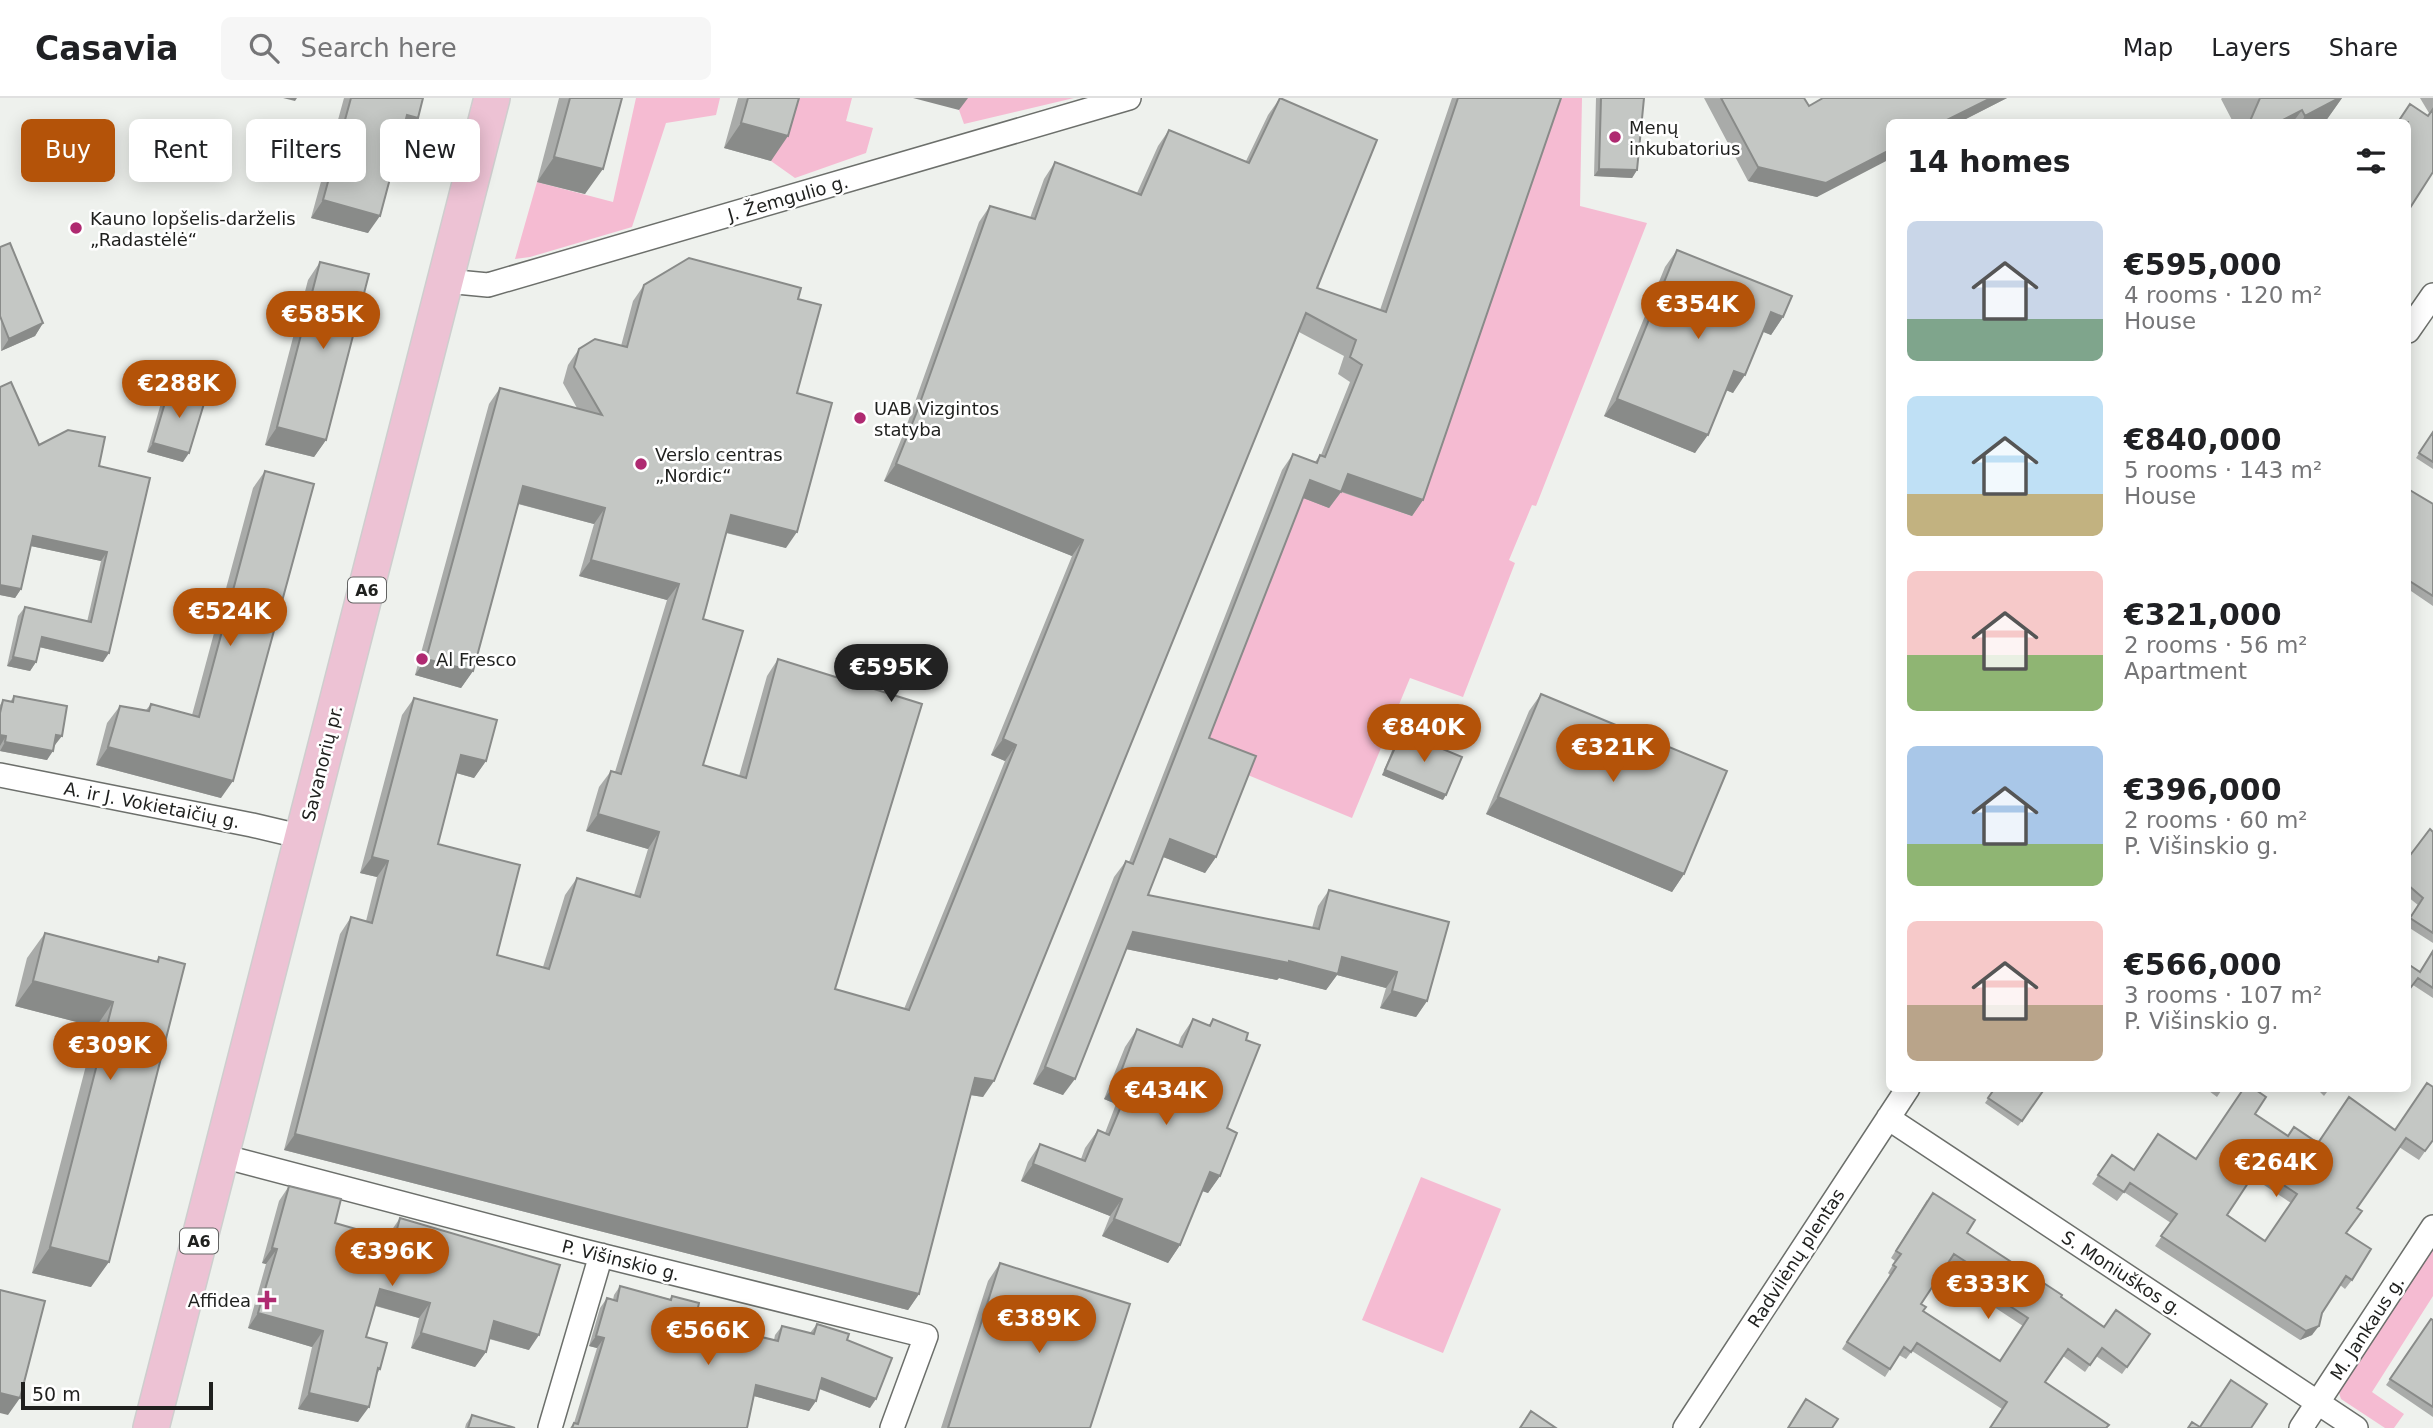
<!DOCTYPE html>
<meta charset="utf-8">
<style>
:root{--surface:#fff;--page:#f6f6f6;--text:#202124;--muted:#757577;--line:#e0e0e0;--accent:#b45309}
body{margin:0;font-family:"DejaVu Sans",sans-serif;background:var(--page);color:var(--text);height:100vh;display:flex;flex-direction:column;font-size:26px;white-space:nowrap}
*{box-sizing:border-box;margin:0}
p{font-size:23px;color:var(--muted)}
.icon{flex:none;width:38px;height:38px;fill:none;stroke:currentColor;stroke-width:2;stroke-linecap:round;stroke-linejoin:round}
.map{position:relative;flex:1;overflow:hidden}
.side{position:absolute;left:1886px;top:21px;width:525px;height:973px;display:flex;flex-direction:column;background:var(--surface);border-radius:10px;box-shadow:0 4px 18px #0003}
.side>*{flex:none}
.top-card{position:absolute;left:21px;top:21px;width:665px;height:63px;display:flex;gap:14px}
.scale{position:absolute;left:21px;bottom:18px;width:192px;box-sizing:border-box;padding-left:7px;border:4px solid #1f201e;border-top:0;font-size:19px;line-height:24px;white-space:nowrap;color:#1f201e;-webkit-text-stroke:5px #fff;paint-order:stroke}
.price{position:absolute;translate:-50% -60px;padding:0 16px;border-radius:24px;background:var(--accent);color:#fff;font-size:23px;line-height:46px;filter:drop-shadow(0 2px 4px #0008)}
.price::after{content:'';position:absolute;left:50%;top:42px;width:21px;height:16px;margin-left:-10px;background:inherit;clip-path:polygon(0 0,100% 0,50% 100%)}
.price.selected{background:#222;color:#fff}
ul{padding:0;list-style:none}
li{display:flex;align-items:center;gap:21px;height:175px;padding:0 21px}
li span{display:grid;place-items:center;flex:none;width:196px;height:140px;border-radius:10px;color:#555}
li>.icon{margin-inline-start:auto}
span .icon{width:84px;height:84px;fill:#fffc;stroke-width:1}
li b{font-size:30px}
h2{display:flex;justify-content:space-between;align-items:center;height:84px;padding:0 21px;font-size:30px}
.chip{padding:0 24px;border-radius:10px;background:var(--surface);box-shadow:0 4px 18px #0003;font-size:24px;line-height:63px}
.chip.selected{background:var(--accent);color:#fff}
header{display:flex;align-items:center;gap:42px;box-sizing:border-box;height:98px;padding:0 35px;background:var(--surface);border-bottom:2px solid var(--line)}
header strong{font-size:33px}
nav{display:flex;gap:38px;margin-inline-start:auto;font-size:24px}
.search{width:490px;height:63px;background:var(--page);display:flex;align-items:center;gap:18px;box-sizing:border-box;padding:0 24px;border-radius:10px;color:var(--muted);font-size:26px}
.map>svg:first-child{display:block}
.green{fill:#f5bbd2}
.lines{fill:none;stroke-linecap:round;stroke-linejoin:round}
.minor-casing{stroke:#6c6f6b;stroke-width:26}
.primary-casing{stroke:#cecece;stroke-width:38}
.minor{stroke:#fff;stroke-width:23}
.primary{stroke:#edc2d4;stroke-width:35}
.wall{fill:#a9aba9;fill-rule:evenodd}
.shaded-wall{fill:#898b89}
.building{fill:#c4c7c4;stroke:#898b89;stroke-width:2;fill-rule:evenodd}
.poi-dot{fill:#af2a71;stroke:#fff;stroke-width:2.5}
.labels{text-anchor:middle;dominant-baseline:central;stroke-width:5;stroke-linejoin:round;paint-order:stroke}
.shield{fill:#fff;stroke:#626362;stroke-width:2}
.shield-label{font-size:16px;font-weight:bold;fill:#1f201e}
.poi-label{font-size:18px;fill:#1f201e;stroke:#fff;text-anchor:start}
.street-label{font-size:18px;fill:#1f201e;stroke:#fff}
</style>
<header>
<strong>Casavia</strong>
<div class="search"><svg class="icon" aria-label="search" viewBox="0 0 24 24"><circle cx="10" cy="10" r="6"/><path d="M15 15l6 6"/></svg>Search here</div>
<nav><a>Map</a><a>Layers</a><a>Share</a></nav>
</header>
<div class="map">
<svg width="2433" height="1330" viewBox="0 0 2433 1330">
<rect width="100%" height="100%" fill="#eef1ed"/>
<path class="green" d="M636,0h84l-4,17 -50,8 -34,104 -102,30 -15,2 22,-77 76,20z
M788,0h64l-6,23 27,7 -7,25 -71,25 -24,-17z
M962,0h112l-110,26 -5,-14z
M1555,0h27l-2,108 67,17 -111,283 -4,-1 -23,55 6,3 -52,134 -53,-19 -58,140 -155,-64 101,-258 39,-6 75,26z
M1421,1079l80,32 -58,144 -81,-33z
M2433,1145v53l-61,96 32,22 -10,14h-9l-44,-29 -4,-12z"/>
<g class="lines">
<g class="minor-casing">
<path id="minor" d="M446,183l42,4 641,-187
M2408,233l25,-36
M0,677l252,50 51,12
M1888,1020l468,310
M222,1058l358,94 346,86 -34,92
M550,1330l51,-173
M1685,1330l223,-340
M2301,1330l132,-201"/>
</g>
<g class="primary-casing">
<path id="primary" d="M151,1330l341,-1330"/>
</g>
<use href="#minor" class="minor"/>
<use href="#primary" class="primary"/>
</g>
<path class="wall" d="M344,0h79l-5,20 -13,17 -3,-1 -34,99 -57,-15z
M559,0h63l-37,96 -48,-12z
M738,0h61l-28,63 -47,-13z
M1280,0l37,190 63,22 72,-212h109l-138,402 -11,16 -71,-24 -12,16 -26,-10 -94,240 7,119 -11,16 -42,-16 -15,38 164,33 6,-22 11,-16 98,111 -11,16 -36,-9 6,-20 -49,-13 -11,15 -47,-12 -2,2 -151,-31 -63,146 -30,-11 81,-207 12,-16 3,1 153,-392 11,-16 22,8 5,-7h1l29,-73 -12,-8 6,-18 -45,-24 -316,765 -12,-2 -52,199 -11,16 -624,-160 56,-216 11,-17 15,4 11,-44 -17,-4 42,-158 12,-17 72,63 -12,17 -18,-5 -18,71 59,111 46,12 22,-72 12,-17 57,17 14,-46 -62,-18 13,-44 12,-16 4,1 52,-172 -88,-24 15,-52 -76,-20 -45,167 -12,17 -46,-13 74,-271 11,-16 77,20 -14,-25 5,-18 11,-16 42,-3 12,-45 11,-16 154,14 -1,94 -11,155 -60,-15 -23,86v146l36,11 28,-100 11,-17 57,330 69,20 101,-248 -14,-6 81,-199 -188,-75 21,-51 74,-208 11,-16 40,12 14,-39 11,-17 82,31 21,-47 11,-16 77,31 22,-46z
M1596,0h48l-7,72 -5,8 -38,-2z
M1704,0h100l5,8 14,-8h184l-47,24h-70l-73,75 -69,-16z
M2222,0h120l-17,24h-92l-12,-23z
M2420,0h13v74l-25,-50h-11l13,-18 17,12 2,-3z
M0,149l43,76 -8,13 -34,15z
M1677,152l106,67 -12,18 -8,-4 -30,62 -7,-3 -31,63 -91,-37 61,-149z
M320,164l6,178 -12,17 -49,-12 43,-165z
M170,288l13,76 -36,-10 16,-56z
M0,289l39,58 60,21 51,12 -47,184 -64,-15 -3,15 -6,9 -23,-5 11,-50 7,-9 62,15 14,-61 -70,-15 -10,43 -6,9 -15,-3z
M2433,334v37l-17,-11z
M265,373l-44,327 -125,-33 11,-42 13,-17 26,4 5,-6 41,11 61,-227z
M2408,391l25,15v102l-25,-17z
M1541,596l143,180 -12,18 -186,-78 43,-103z
M14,598l41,49h-1l-7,15 -47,-9v-46l3,-5 7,2z
M1402,634l41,68 -61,-25 16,-39z
M2433,734v111l-25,-16v-7l10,-15 -10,-8v-39z
M45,835l111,28 3,-4 -68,330 -59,-14 64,-246 -81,-21 12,-48z
M2433,852v48l-20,-13z
M1193,921l16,6 4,-6 33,21 -19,88 -7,48 -12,17 -6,-2 -22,54 -12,18 -66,-27 8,-20 -89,-35 7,-19 12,-18 41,15 4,-11 13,-18 7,3 11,-29 -12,-5 21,-52 12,-18 41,16 3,-8z
M1995,990l27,33 -4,5 -33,-23z
M2205,990h18l-6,9z
M2316,990h14l-6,8z
M2255,1016l32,22 30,7 78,-13 38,10 -14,20 -20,-13 -42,61 -11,25 6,47 -7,9 -5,-4 -18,28 -10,22 -12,5 -145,-94 16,-23 -47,-31 -7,9 -25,-17 20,-29 22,15 62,-11zM2252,1079l39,26 -26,38 -38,-26z
M289,1088l46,37 53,15 1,-4 11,-16 129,132 -40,-11 -3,13 -11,15 -64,-19 8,-30 -44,-12 -9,31 14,32 -3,5 -19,48 -60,-13 14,-62 -64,-19 18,-64 -4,-1 17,-62z
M1927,1102l40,33 137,94 46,7 -28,40 -26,-18 -11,16 -22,-16 -61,53 -90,-58 -6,8 -7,-4 -14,22 -43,-28 48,-74 -2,-2 7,-12 -4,-3zM1949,1163l43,29 -7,11 38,25 -23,35 -77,-50 -2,-7z
M1000,1165l90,165h-149l47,-147z
M620,1188l50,13 2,-3 23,25 79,19 1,-5 7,-9 28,7 7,-9 30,16 23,68 -51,-19 -3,12 -7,10 -55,-15 -7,32h-177l4,-5 23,-75 -8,-2 11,-38 7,-10 6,2 1,-5z
M2431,1221l2,1v97l-47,-32z
M472,1317l43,13h-50l1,-4z"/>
<path class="shaded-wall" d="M283,0h14l-2,3z
M913,0h55l-9,12z
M1991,0h16l-47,24h-17z
M2339,0h3l-17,24h-24l4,-6z
M2302,12l-9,12h-14z
M407,17l11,3 -13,17 -10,-2z
M741,25l47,13 -17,25 -47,-13z
M1890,52v9l-73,38 -69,-16 10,-14z
M554,59l49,12 -18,25 -48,-12z
M1599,71l38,1 -5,8 -38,-2z
M323,102l57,16 -12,17 -57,-15z
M1771,214l12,5 -12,18 -13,-5z
M43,225l-8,13 -34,15 8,-12z
M1734,273l11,4 -12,18 -12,-5z
M1617,301l91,36 -13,18 -91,-37z
M277,329l49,13 -12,17 -49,-12z
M153,345l36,10 -6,9 -36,-10z
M896,366l187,76 -11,16 -188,-75z
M1348,376l75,26 -11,16 -75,-26z
M1310,382l31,12 -12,16 -31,-12z
M523,388l82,22 -11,16 -82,-22z
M731,417l66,17 -11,16 -66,-17z
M33,438l74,16 -6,9 -75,-16z
M591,462l88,24 -12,16 -88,-24z
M0,487l21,4 -6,9 -15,-3z
M42,539l67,16 -6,9 -68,-16z
M13,559l23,5 -6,9 -23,-5z
M426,561l47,12 -12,17 -46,-13z
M0,637l6,1 -6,10z
M56,637l6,1 -7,9 -5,-1z
M1003,641l13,6 -11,16 -14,-6z
M5,644l48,9 -6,9 -47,-9z
M108,649l125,34 -12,17 -125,-33z
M461,657l25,6 -12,17 -24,-7z
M1385,672l61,25 -3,5 -61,-25z
M1498,699l186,77 -12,18 -186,-78z
M598,716l61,18 -11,17 -62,-18z
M1170,741l46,18 -11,16 -47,-18z
M372,759l16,4 -11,16 -17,-4z
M1133,834l156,29 53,-4 55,15 -11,16 -49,-13 -11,15 -47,-12 -2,2 -156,-32z
M33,883l80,21 -17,25 -81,-21z
M1392,893l35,10 -11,16 -36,-9z
M1045,969l30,12 -12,16 -30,-11z
M975,980l19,3 -11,16 -19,-3z
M1117,984l12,5 -13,17 -12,-5z
M295,1036l624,160 -11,16 -624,-160z
M1033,1066l89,35 -12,17 -89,-35z
M1210,1074l10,4 -12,17 -11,-4z
M1114,1121l66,26 -12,18 -66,-27z
M50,1149l59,15 -18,25 -59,-14z
M272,1150l5,1 -11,15 -4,-1z
M380,1191l50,14 -11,15 -49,-14z
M258,1215l65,18 -11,16 -64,-19z
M494,1223l45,14 -10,15 -45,-13z
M2319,1228l-7,9 -12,5 6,-9z
M421,1235l65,19 -11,15 -64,-19z
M596,1238l8,2 -7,10 -8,-2z
M822,1280l54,21 -6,9 -55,-21z
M756,1287l60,16 -7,10 -59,-16z
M0,1295l20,5 -12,17 -8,-2z
M309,1295l60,14 -11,15 -60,-13z"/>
<path class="building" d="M351,0h72l-5,20 -11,-3 -27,101 -57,-16z
M570,0h52l-19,71 -49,-12z
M748,0h51l-11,38 -47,-13z
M1280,0l97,42 -60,148 69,24 72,-214h103l-138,402 -75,-26 -7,18 -31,-12 -101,258 47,18 -40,101 -46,-18 -22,56 171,34 10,-39 120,32 -22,79 -35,-10 5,-19 -55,-15 -4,17 -49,-13v2l-156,-31 -58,147 -30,-12 81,-206 7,3 160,-410 24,9 3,-8 5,2 37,-92 -12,-8 6,-17 -50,-27 -312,768 -19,-3 -56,216 -624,-160 56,-217 21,6 16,-62 -16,-4 42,-159 83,22 -11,41 -25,-6 -23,89 82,21 -23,90 52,14 28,-91 63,19 19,-65 -61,-18 13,-43 10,3 58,-190 -88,-24 14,-52 -82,-22 -50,185 -47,-12 74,-271 102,27 -28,-48 5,-18 16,-10 32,8 17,-62 45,-27 112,30 -3,11 23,6 -24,88 35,10 -35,129 -66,-17 -28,104 40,12 -40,134 43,13 32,-119 144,45 -87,285 74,21 107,-265 -13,-6 80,-199 -187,-76 20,-50 74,-208 45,13 20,-57 86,33 28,-65 80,33z
M1601,0h43l-7,72 -38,-1z
M1721,0h83l5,8 14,-8h168l-48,24h-53v28l-64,33 -68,-16z
M2260,0h79l-34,18 -3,-6 -23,12h-28l-1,-1z
M2410,6l18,12 5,-7v63l-25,39v-89h-10z
M10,145l33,80 -34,16 -9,-23v-69z
M1677,152l115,46 -9,21 -12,-5 -26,63 -11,-4 -26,64 -91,-36z
M320,164l49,12 -43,166 -49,-13z
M11,284l28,63 29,-15 37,7 -6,29 51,12 -41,175 -67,-16 -6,25 -23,-5 12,-50 66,15 16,-70 -74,-16 -12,53 -21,-4v-198z
M170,288l36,11 -17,56 -36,-10z
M2433,334v30l-14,-9z
M265,373l49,13 -81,297 -125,-34 12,-41 29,5 2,-7 48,13z
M2408,391l25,15v92l-25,-16z
M1541,596l186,77 -43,103 -186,-77z
M14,598l53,10 -5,30 -6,-1 -3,16 -48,-9 1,-6 -6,-1v-22l3,-13 10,2z
M1402,634l60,25 -16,38 -61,-25z
M2430,731l3,3v101l-23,-15 13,-20 -15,-13v-27z
M45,835l113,29 1,-5 26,7 -76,298 -59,-15 63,-245 -80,-21z
M2433,853v37l-15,-10 -10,13v-27l12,8z
M1193,921l17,7 3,-7 35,14 -2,7 14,5 -33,83 10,5 -17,43 -10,-4 -30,73 -66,-26 8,-20 -89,-35 7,-20 45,17 13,-31 11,5 20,-48 -12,-5 20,-53 45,18z
M2427,985l6,4v53l-8,11 -19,-13 -49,70 5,3 -16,22 25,16 -19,31 -6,-4 -24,37 -3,13 -13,5 -145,-95 16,-22 -47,-31 -6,9 -26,-17 14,-20 22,15 24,-36 38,25 48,-71h9l13,9 -11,17 33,22 6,-9 24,16 31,-46 46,33zM2258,1070l39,26 -32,47 -38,-26z
M1995,990h50l-23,33 -34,-23z
M289,1088l52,13 -6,24 59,17 6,-22 160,47 -21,70 -45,-14 -8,31 -65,-19 9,-30 -50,-14 -14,48 21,6 -7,26 -2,-1 -9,39 -60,-14 14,-62 -65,-18 19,-64 -5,-1z
M1933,1095l42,27 -8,13 95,62 -1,2 43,30 12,-17 34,24 -23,33 -25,-19 -12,17 -22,-16 -23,33 64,43 -3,3h-116l17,-26 -90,-59 -6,9 -7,-5 -14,22 -43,-27 49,-75 -3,-2 8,-11 -5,-3zM1954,1156l43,28 -7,11 38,25 -28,43 -77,-50 3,-4 -5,-3z
M1000,1165l130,41 -40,124h-142z
M620,1188l51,14 1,-4 27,7 -4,18 83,20 4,-15 32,8 3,-10 32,10 -2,6 45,18 -16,41 -54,-21 -6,23 -60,-16 -9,43h-175l2,-5 4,1 26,-86 -8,-2 11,-38 10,3z
M0,1192l45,11 -25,97 -20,-5z
M2431,1221l2,1v87l-43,-28z
M2231,1282l36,24 -16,24h-63l4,-6 8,5z
M1806,1301l32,20 -6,9h-44z
M1531,1313l25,17h-36z
M472,1317l43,13h-47z"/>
<g class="poi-dot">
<circle cx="1615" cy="39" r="7"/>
<circle cx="76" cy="130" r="7"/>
<circle cx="860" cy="320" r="7"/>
<circle cx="641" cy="366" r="7"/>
<circle cx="422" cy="561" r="7"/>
<path d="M263.5 1191.5h7v7h7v7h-7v7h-7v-7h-7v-7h7z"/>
</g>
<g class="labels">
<g class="shield">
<rect x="348" y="479.5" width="38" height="25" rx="5"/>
<rect x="180" y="1130.5" width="38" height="25" rx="5"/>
</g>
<g class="shield-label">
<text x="367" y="492">A6</text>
<text x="199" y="1143">A6</text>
</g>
<g class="poi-label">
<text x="1629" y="29">Menų<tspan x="1629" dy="21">inkubatorius</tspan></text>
<text x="90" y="120">Kauno lopšelis-darželis<tspan x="90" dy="21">„Radastėlė“</tspan></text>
<text x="874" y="310">UAB Vizgintos<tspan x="874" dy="21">statyba</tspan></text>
<text x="655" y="356">Verslo centras<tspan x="655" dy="21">„Nordic“</tspan></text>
<text x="436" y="561">Al Fresco</text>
<text x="251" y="1202" text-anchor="end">Affidea</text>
</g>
<g class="street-label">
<text transform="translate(788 100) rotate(-16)">J. Žemgulio g.</text>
<text transform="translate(322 665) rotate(-76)">Savanorių pr.</text>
<text transform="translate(152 707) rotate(11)">A. ir J. Vokietaičių g.</text>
<text transform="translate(1796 1160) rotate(-57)">Radvilėnų plentas</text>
<text transform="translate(621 1162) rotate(14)">P. Višinskio g.</text>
<text transform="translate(2122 1175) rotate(33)">S. Moniuškos g.</text>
<text transform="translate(2367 1230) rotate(-57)">M. Jankaus g.</text>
</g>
</g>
</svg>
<div class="scale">50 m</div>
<b class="price" style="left:1698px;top:243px">€354K</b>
<b class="price" style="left:323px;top:253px">€585K</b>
<b class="price" style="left:179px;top:322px">€288K</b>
<b class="price" style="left:230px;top:550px">€524K</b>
<b class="price selected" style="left:891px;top:606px">€595K</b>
<b class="price" style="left:1424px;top:666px">€840K</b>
<b class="price" style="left:1613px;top:686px">€321K</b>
<b class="price" style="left:110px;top:984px">€309K</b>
<b class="price" style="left:1166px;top:1029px">€434K</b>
<b class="price" style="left:2276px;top:1101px">€264K</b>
<b class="price" style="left:392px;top:1190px">€396K</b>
<b class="price" style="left:1988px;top:1223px">€333K</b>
<b class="price" style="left:1039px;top:1257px">€389K</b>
<b class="price" style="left:708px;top:1269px">€566K</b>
<div class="top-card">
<a class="chip selected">Buy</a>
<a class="chip">Rent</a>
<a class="chip">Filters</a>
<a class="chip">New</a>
</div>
<section class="side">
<h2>14 homes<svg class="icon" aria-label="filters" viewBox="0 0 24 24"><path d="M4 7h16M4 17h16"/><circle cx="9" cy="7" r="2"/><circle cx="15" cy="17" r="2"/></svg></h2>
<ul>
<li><span style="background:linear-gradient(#c9d6e8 70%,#7fa58c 0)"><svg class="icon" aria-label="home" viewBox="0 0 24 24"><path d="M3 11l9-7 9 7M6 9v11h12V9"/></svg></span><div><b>€595,000</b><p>4 rooms · 120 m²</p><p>House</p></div></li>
<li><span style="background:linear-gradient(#bfe0f5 70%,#c2b280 0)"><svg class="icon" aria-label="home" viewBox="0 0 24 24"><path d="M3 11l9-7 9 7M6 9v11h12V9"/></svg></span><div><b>€840,000</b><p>5 rooms · 143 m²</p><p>House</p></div></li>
<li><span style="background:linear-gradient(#f6c9c9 60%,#8fb573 0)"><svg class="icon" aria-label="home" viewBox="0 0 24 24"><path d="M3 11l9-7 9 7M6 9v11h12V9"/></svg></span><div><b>€321,000</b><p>2 rooms · 56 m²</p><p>Apartment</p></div></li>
<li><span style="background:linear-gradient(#a9c7e8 70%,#8fb573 0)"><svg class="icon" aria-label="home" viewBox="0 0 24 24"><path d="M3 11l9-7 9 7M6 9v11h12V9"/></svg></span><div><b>€396,000</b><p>2 rooms · 60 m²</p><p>P. Višinskio g.</p></div></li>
<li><span style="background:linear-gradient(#f6c9c9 60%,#b9a48a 0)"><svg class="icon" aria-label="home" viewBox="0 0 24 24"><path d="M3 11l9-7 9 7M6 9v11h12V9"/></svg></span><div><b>€566,000</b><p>3 rooms · 107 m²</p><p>P. Višinskio g.</p></div></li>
</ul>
</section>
</div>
